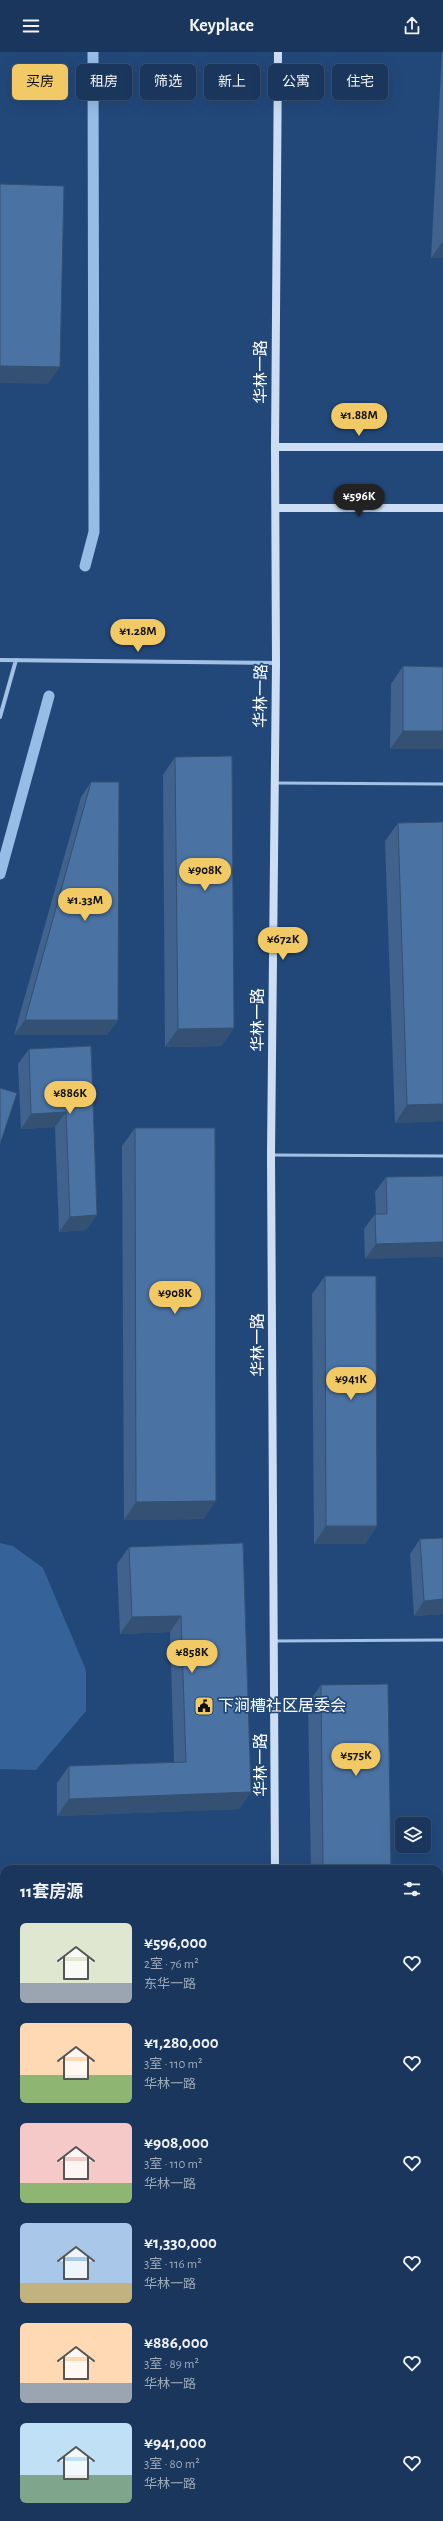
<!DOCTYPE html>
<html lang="zh">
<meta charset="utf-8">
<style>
:root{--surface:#1a365c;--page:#233e62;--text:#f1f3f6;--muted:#9fabbb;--line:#385072;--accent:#f1c965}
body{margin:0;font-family:"Alegreya Sans","Noto Sans SC",sans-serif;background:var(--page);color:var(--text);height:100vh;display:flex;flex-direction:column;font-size:15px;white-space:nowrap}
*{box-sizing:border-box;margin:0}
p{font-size:13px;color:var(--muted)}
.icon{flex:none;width:22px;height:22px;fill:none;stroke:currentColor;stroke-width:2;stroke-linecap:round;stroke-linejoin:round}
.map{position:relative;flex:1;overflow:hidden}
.panel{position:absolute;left:0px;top:1813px;width:443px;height:656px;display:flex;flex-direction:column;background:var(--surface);border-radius:12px 12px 0 0;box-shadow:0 4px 16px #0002,0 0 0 1px var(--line)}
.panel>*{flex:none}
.top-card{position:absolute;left:12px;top:12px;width:419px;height:36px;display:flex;gap:8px}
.fabs{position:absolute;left:395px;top:1765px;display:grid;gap:8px}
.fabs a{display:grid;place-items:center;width:36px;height:36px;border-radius:6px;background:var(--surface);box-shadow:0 4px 16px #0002,0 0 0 1px var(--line);font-size:20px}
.price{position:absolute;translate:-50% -34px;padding:0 9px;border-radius:14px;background:var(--accent);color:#111;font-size:13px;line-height:26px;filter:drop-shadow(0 1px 2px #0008)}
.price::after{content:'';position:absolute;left:50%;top:24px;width:12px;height:9px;margin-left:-6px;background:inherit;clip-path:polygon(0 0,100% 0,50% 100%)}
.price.active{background:#222;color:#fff}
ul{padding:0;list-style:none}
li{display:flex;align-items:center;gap:12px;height:100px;padding:0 20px}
li span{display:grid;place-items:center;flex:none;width:112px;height:80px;border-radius:6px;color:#555}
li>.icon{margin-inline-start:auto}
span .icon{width:48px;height:48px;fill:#fffc;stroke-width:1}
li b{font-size:17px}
h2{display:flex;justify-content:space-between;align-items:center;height:48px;padding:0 20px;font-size:17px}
.chip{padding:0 14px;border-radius:6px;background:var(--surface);box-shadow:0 4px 16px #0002,0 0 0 1px var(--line);font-size:14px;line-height:36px}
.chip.active{background:var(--accent);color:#111}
header{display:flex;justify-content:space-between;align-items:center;height:52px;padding:0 20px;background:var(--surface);font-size:18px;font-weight:700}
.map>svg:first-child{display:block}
.green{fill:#356298}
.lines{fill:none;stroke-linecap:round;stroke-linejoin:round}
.stream{stroke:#97bce6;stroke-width:11}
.lane{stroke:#a3c1e5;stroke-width:3}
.street{stroke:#a3c1e5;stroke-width:4}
.secondary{stroke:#cddef4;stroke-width:8}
.wall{fill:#40628c}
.shaded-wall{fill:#345072}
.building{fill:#4a72a3;stroke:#345072}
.labels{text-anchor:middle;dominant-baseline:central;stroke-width:3.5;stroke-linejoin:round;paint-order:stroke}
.street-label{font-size:16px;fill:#fff;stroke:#22487a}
.poi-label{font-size:16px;fill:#fff;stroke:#22487a;text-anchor:start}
</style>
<header><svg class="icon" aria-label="menu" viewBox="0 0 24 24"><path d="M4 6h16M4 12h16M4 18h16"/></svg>Keyplace<svg class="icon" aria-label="share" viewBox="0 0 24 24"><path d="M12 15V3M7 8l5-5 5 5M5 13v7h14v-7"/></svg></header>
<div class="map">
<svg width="443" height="2469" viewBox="0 0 443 2469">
<rect width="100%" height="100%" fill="#22487a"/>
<path class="green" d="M0,1491l13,3 30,22 43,102v41l-50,59 -36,-1z"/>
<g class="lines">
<path class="stream" d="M85,514l9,-34 -1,-480
M0,822l49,-178"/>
<path class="lane" d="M276,731l167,1
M271,1103l172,1
M274,1589l169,-1"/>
<path class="street" d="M0,608l276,3
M0,665l16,-57
M439,2072h4
M262,2468l108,1"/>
<path class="secondary" d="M275,395h168
M276,456h167
M275,1817l-4,-714 5,-492 -1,-216 3,-395
M262,2469v-4"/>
</g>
<path class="wall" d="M442,0h1v206h-12z
M403,614l40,1v82h-53l1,-65z
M175,705l47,289 -57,1 -2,-272z
M91,730l27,238 -11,15h-93l67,-238z
M398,771l45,298 -48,2 -10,-282z
M91,994l6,169 -11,15 -27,2 -4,-105 -34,2 -3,-65 11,-15z
M135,1076l69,391 -80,1 -2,-374z
M443,1124l-78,83 -1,-30 11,-15h1l-1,-22 11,-15z
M325,1224l52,250 -12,18h-51l-2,-250z
M443,1486v76l-29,2 -4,-62 10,-15z
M243,1491l8,249 -12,17 -182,7v-33l12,-17 105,-4 -4,-130 -50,2 -3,-70 12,-17z
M321,1633l70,184h-80l-3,-166z
M443,1967v49h-4v-44z"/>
<path class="shaded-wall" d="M443,189v17h-12z
M0,314l60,1 -12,17 -48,-1z
M403,679h40v18h-53z
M25,968h93l-11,15h-93z
M234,976l-12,18 -57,1 13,-18z
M443,1052v17l-48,2 12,-18z
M66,1060l-11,15 -34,2 10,-15z
M97,1163l-11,15 -27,2 11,-15z
M443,1190v15l-78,2 11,-15z
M216,1449l-12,18 -80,1 12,-18z
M326,1474h51l-12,18h-51z
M443,1547v15l-29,2 10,-15z
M181,1564l-11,16 -50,2 12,-17z
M251,1740l-12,17 -182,7 12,-17z
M443,2006v10h-4v-4z
M0,2426h4v18h-4z"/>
<path class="building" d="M0,132l64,2 -4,181 -60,-1z
M403,614l40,1v64h-40z
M232,704l2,272 -56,1 -3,-272z
M91,730h28l-1,238h-93z
M443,770v282l-36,1 -9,-282z
M91,994l6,169 -27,2 -4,-105 -35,2 -2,-65z
M0,1036l17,5 -17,51z
M135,1076h80l1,373 -80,1z
M443,1124v66l-67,2 -1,-30h12l-1,-37z
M325,1224h51l1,250h-51z
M443,1486v61l-19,2 -4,-62z
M243,1491l8,249 -182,7v-33l117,-4 -5,-146 -49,1 -3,-70z
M388,1632l3,185h-68l-2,-184z
M0,1882h4v544h-4z"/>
<defs>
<g id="civic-square" transform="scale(1)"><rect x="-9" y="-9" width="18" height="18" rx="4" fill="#f1c965" stroke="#22487a"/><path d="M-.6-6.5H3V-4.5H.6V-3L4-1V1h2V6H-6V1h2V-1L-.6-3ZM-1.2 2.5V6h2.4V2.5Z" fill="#111"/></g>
</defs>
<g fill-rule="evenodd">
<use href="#civic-square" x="204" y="1654"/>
</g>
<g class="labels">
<g class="street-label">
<text transform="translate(261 320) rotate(-90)">华林一路</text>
<text transform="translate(261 644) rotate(-89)">华林一路</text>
<text transform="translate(258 968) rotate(-90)">华林一路</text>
<text transform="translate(258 1293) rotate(-90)">华林一路</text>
<text transform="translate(261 1713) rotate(-90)">华林一路</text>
</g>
<g class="poi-label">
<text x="218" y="1654">下涧槽社区居委会</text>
</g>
</g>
</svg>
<div class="fabs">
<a><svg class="icon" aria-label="layers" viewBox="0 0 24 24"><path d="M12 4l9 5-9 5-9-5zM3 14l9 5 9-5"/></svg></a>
</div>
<b class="price" style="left:359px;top:385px">¥1.88M</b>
<b class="price active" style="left:359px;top:466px">¥596K</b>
<b class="price" style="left:138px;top:601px">¥1.28M</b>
<b class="price" style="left:205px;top:840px">¥908K</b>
<b class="price" style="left:85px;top:870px">¥1.33M</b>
<b class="price" style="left:283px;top:909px">¥672K</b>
<b class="price" style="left:70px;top:1063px">¥886K</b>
<b class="price" style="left:175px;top:1263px">¥908K</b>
<b class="price" style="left:351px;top:1349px">¥941K</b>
<b class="price" style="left:192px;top:1622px">¥858K</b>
<b class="price" style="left:356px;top:1725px">¥575K</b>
<div class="top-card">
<a class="chip active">买房</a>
<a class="chip">租房</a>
<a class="chip">筛选</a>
<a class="chip">新上</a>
<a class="chip">公寓</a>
<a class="chip">住宅</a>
</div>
<section class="panel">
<h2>11套房源<svg class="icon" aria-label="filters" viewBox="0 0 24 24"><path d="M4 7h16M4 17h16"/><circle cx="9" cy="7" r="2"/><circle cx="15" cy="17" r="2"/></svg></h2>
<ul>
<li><span style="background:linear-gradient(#dfe7d0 75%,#9aa5b1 0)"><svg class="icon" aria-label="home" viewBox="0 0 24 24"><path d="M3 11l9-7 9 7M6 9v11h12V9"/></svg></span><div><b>¥596,000</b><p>2室 · 76 m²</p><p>东华一路</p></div><svg class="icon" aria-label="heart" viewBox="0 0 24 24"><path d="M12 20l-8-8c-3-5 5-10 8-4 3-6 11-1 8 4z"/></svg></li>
<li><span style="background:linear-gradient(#ffd9b3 65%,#8fb573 0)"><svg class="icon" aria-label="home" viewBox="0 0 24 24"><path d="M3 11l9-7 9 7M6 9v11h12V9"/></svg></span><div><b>¥1,280,000</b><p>3室 · 110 m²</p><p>华林一路</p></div><svg class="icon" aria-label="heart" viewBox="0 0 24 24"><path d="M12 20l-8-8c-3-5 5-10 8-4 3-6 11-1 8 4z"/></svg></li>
<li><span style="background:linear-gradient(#f6c9c9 75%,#8fb573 0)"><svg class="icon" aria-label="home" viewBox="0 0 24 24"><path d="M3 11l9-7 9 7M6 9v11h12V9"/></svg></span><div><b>¥908,000</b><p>3室 · 110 m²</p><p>华林一路</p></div><svg class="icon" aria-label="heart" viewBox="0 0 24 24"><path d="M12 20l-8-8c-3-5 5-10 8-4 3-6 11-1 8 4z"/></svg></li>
<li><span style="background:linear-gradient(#a9c7e8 75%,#c2b280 0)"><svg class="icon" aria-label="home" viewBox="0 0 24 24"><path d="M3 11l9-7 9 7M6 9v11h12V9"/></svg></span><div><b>¥1,330,000</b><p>3室 · 116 m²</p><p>华林一路</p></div><svg class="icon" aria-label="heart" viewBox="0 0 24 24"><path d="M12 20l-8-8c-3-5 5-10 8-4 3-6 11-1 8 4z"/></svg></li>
<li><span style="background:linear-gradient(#ffd9b3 75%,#9aa5b1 0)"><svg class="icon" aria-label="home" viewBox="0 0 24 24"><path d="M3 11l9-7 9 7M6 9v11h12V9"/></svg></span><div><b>¥886,000</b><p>3室 · 89 m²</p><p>华林一路</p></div><svg class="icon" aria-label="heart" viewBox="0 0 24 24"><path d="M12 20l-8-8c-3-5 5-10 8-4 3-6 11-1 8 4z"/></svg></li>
<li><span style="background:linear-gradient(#bfe0f5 65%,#7fa58c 0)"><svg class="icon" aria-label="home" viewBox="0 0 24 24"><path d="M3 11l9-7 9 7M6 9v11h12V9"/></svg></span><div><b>¥941,000</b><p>3室 · 80 m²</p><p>华林一路</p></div><svg class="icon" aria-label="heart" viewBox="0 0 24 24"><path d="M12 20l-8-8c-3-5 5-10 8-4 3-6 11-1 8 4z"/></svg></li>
</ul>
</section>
</div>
